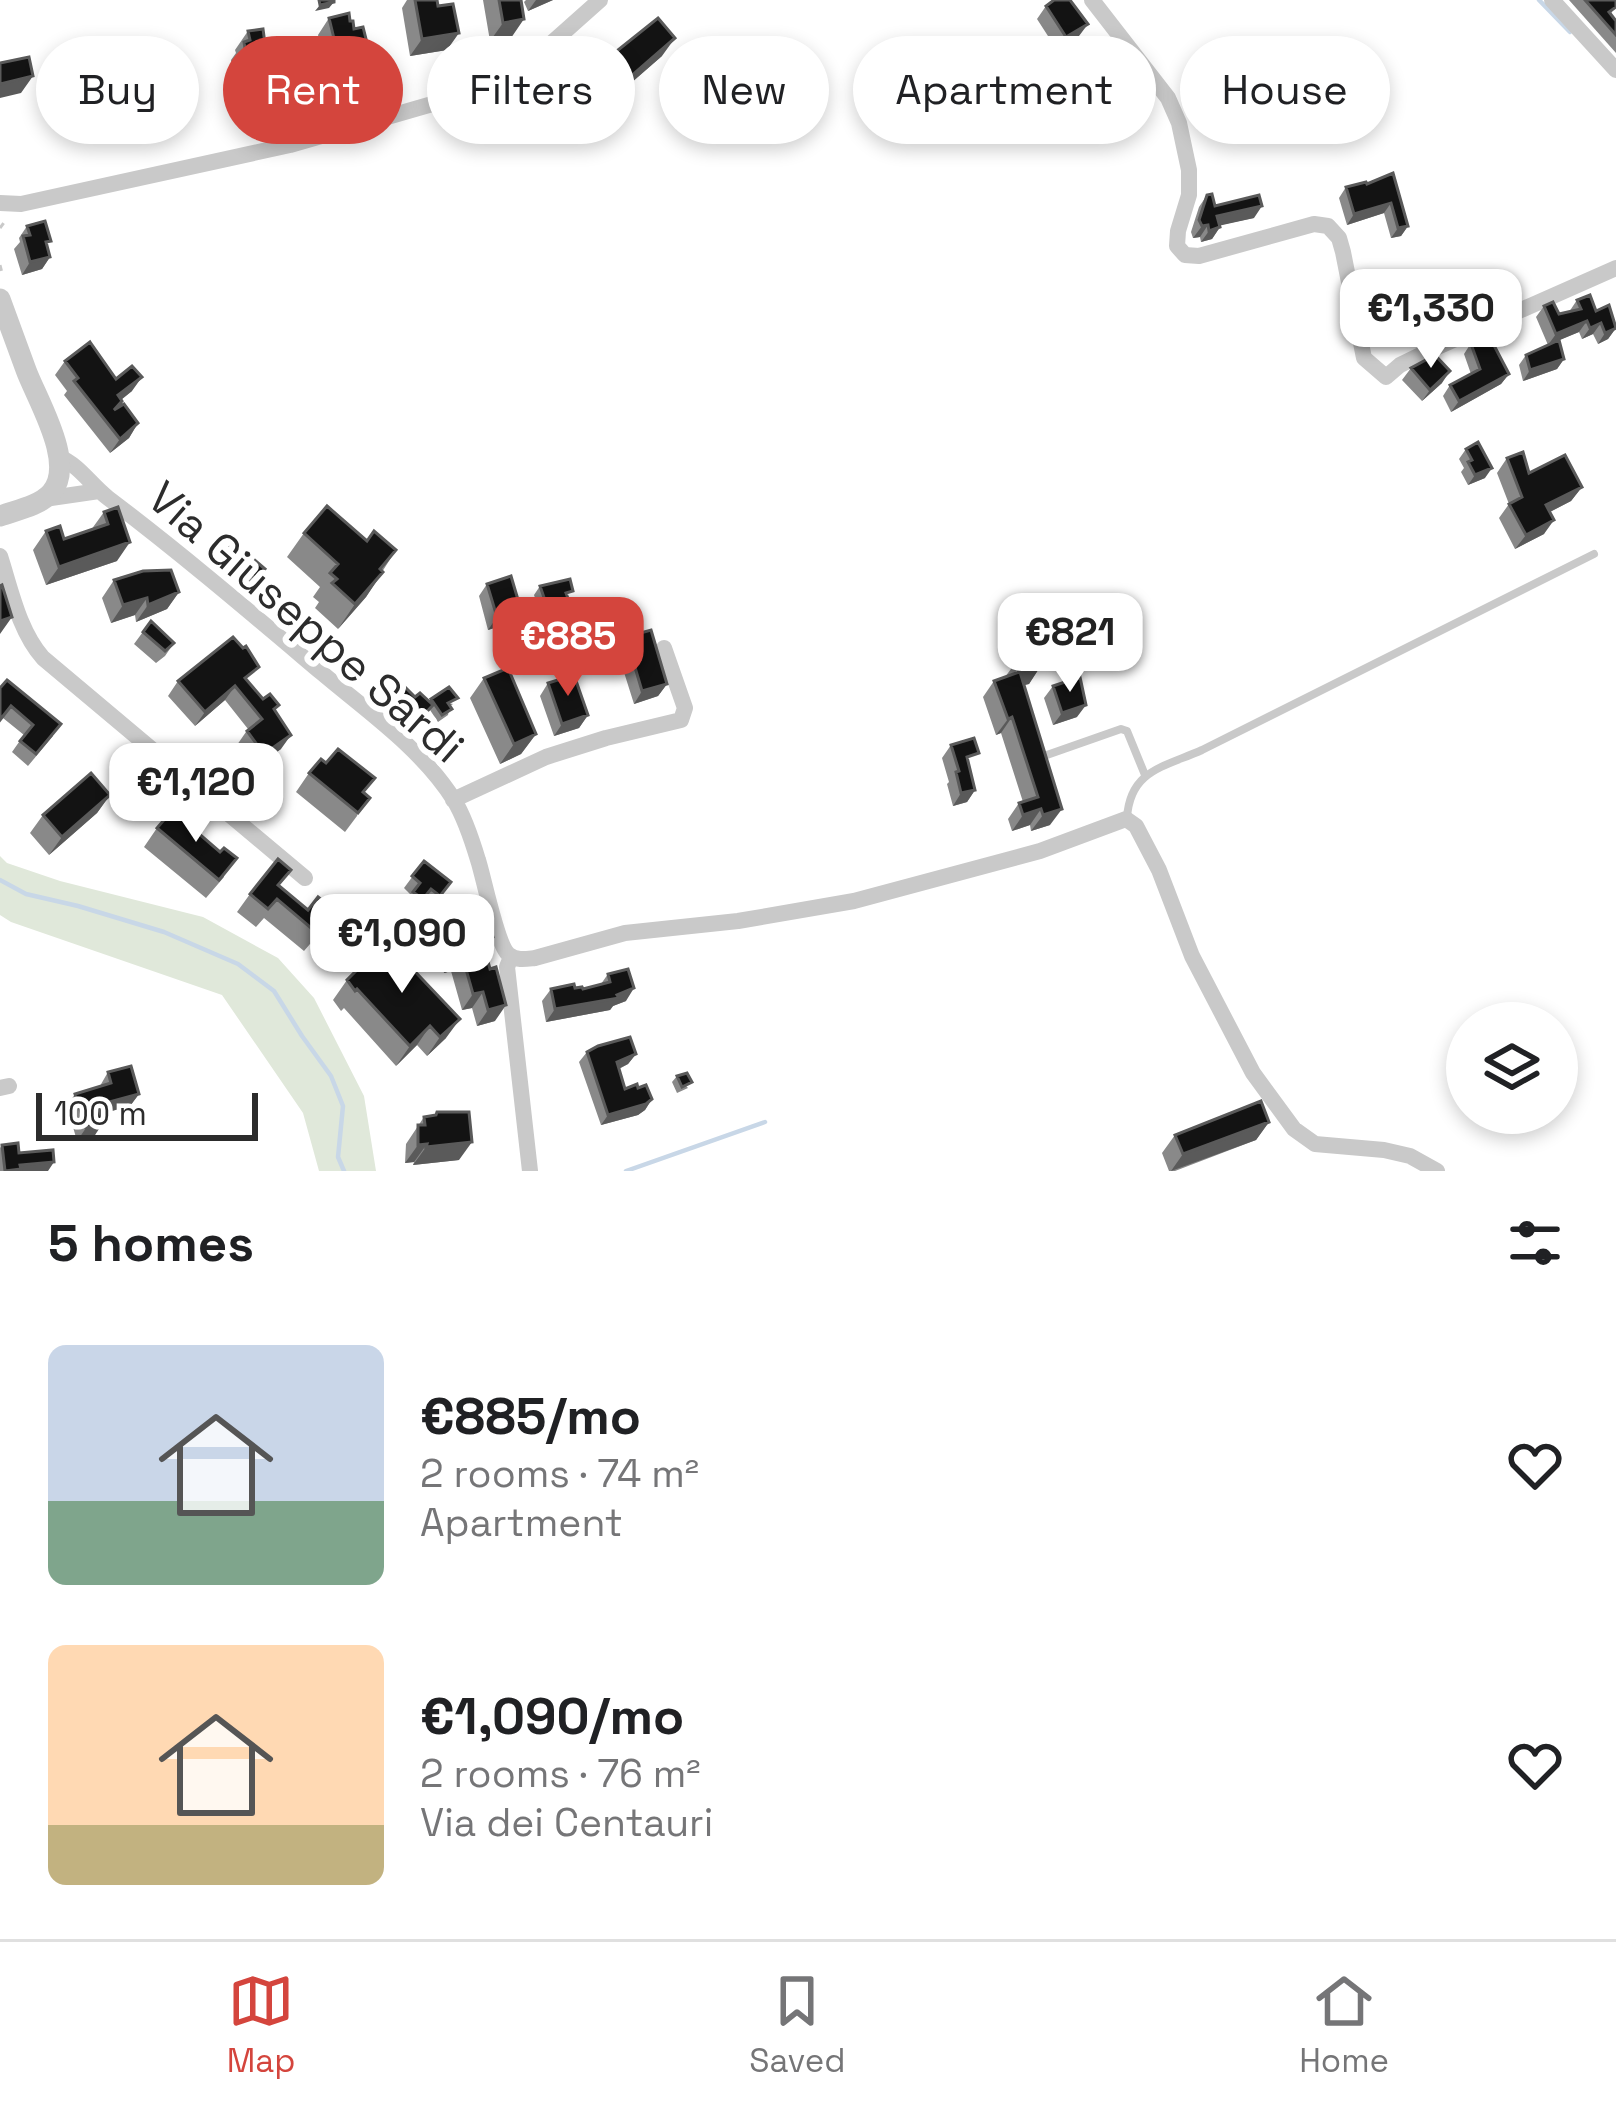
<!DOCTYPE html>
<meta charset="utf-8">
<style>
:root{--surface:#fff;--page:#f6f6f6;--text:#202124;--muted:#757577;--line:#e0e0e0;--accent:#d4453d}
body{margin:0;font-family:"Space Grotesk",sans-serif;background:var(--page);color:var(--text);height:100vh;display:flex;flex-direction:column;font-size:45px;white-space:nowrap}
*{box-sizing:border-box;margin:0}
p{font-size:39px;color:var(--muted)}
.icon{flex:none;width:66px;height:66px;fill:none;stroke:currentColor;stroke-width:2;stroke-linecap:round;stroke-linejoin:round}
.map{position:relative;height:1171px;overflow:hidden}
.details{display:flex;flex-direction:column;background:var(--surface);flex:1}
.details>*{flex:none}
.hud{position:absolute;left:36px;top:36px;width:1545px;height:108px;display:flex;gap:24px}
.tools{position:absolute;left:1446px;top:1002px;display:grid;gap:24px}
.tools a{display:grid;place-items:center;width:132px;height:132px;border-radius:50%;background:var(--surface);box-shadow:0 6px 18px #0003;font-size:60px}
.scale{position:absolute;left:36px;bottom:30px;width:222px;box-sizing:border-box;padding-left:12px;border:6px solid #2c2c2c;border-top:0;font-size:33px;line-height:42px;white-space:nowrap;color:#2c2c2c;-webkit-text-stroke:9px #fff;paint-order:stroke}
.price{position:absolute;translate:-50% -102px;padding:0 27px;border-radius:24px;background:#fff;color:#222;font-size:39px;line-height:78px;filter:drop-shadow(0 3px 6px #0008)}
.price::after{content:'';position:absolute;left:50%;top:72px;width:36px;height:27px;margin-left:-18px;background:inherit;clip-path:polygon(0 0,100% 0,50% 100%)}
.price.current{background:var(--accent);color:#fff}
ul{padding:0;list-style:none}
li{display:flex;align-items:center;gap:36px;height:300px;padding:0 48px}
li span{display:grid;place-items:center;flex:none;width:336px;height:240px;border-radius:18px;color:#555}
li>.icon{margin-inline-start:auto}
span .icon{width:144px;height:144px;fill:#fffc;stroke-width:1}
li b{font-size:51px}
h2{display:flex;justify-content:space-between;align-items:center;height:144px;padding:0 48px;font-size:51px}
.tag{padding:0 42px;border-radius:54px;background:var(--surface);box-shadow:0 6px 18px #0003;font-size:42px;line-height:108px}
.tag.current{background:var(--accent);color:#fff}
.menu{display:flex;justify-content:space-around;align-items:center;height:168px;border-top:3px solid var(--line);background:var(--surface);font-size:33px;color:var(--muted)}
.menu a{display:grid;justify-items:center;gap:6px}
.menu .current{color:var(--accent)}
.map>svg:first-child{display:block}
.green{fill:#e0e8da}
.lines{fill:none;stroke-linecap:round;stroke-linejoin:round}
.stream{stroke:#c8d7e7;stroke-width:4.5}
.path{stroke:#c9c9c9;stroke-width:3;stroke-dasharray:6 6;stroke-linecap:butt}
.service{stroke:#c9c9c9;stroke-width:8}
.minor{stroke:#c9c9c9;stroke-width:16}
.tertiary{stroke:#c9c9c9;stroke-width:21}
.wall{fill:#898989}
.shaded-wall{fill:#5a5a5a}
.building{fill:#131313;stroke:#5a5a5a;stroke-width:3}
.labels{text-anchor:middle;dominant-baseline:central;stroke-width:12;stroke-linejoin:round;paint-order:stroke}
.street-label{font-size:45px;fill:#2c2c2c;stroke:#fff}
</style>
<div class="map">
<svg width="1616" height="1171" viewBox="0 0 1616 1171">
<rect width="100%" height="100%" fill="#fff"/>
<path class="green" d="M0,856l7,7 53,18 143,36 75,41 36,40 50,98 12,75h-57l-16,-58 -81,-118 -211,-73 -11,-7z"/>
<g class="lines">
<path class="stream" d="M1539,0l31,32
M0,880l26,14 52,12 86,26 74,32 36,27 28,45 29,40 12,30 -5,51 6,14
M626,1171l139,-49"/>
<path class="path" d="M0,228l6,-8
M0,265l2,8"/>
<path class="service" d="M1044,756l77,-27 6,2 18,44
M1127,818c3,-48 37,-51 75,-68l392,-196"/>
<path class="minor" d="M1092,0l76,98 11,25 10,47v25l-11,36 -1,15 8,9 14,1 115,-32 14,2 11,12 4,14 21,106 22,19 14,-12 33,-16 183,-81
M1552,0l64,70
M0,203l21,1 269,-59 170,-49 36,-14 40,-25 64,-57
M59,457c20,8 32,28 49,41 74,56 143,115 214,175 45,38 100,76 132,127 11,18 18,40 24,60 6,18 19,86 31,95 8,6 17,4 26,3l90,-25 113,-12 116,-20 186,-50 86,-32 10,7 23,44 33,86 61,117 41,56 21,15 69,6 26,6 27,15
M44,499l55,-8
M0,556c11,34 19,75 43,102l262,220
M453,800l93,-43 60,-19 75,-18 4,-12 -21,-60
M511,957l-4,10 23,204
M0,1088l9,-2"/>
<path class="tertiary" d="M0,299c9,24 17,47 26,71 11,30 51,94 25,123 -12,13 -34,17 -51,23"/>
</g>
<path class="wall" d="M407,0h30l10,50 -37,6 -8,-48z
M483,0h38l-10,38 -21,3z
M526,0h27l-25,11 -4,-9z
M1569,0h47l-5,15 5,6v32z
M1046,6l33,30 -22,14 -20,-31z
M329,18l29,54 -30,8 -10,-45z
M248,31l17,13 17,37 -13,19 -31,6 -7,-46 5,-7 -1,-3z
M662,56l-54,47 -18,-22 13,-19z
M1212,57l25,49 -6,10 -24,11 -7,-18 7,-10 -7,-12 9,-11 -4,-10z
M99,78l16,49 -35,8 -5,-21 8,-11 11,-2 -3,-13z
M134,79l23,16 -4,6 -17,5 -6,-21z
M1393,173l15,53 -7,10 -10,2 -7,-25 -37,12 -8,-27 7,-11 21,-3z
M1207,195l8,11 39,12 -34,7v2l-8,12 -11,3 -1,-5 -7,1 -2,-6 8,-25z
M27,226l20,20 3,11 -8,12 -20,6 -8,-26 6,-7 -1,-4z
M1577,300l19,11 20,17 -8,11 -10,5 -5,-10 -11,5 -3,-7 -20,8 5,19 -7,10 -34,12 -4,-16 7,-10 22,-10 -12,-28 8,-11 15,8 10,-2z
M1475,337l34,37 -8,10 -50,28 -8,-16 7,-11 21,-11 -7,-20z
M65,361l51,18 16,12 -11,9 1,1 -4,7 20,15 -9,15 -19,15 -46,-58 3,-4 -12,-16z
M1411,368l31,15 -20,18 -20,-21z
M1466,449l19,29 -17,7 -7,-13 3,-4 -5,-9z
M1507,458l22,15 53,14 -11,14 -21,11 -6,22 -29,15 -16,-31 10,-14 -12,-31z
M104,512l13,49 -71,24 -13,-35 13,-19 18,8 27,-9z
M304,533l63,8 29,9 -30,47 -28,32 -23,-21 4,-6 -6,-5 7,-10 -33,-30z
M234,542l31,27 -17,23 -18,-17 -2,2 -13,-10z
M114,580l65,12 -12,17 -31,13 -1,-7 -24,8 -9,-25z
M487,584l25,38 -24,8 -9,-34z
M540,586l28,12 -4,15 -21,8 -9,-26z
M151,621l23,22 -9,13 -9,7 -22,-19z
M626,637l41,47 -9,12 -24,8 -17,-54z
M1017,661l23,6 -11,17 -5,1 26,140 -19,6 -1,-6 -18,6 -4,-12 11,-16 4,-1 -22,-69 -5,2 -13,-38 11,-16 11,-4z
M484,678l52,56 -15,20 -21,10 -30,-66z
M178,681l70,1 27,29 6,38 -27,19 -17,-23 11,-16 -23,-29 -30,26 -27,-30z
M548,683l40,32 -9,13 -25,8 -14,-40z
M1053,686l24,31 -24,8 -9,-27z
M0,688l53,48 -25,30 -16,-14 12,-17 -21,-17z
M392,693l37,8 2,-2 22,5 -3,2 -2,9 -10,7 -8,-12 -19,21 -27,-25z
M951,745l18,21 6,24 -8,12 -14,4 -6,-22 2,-2 -7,-24z
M326,763l49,15 -11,15 -7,23 -12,16 -49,-40 13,-19z
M110,795l-13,18 -48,42 -19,-22 13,-18z
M183,821l37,31 4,25 -18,21 -62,-51 13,-19z
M424,861l27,21 -20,26 -9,-7 -8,10 -9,-7 6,-9 -7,-7z
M291,870l-12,16 29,24 42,13 -25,33 -15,-12 -6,7 -40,-33 -8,9 -19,-15 13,-18z
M448,932l36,17 11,72 -18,5 -5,-18 -10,2 -11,-39 -7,2 -7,-25z
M386,941l60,97 -19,18 -10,-11 -21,21 -52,-58 -3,3 -8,-11 14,-20z
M608,974l18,27 -13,5 -3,4 -64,12 -4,-21 9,-12h32l18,-5z
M587,1052l49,2 -8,10 -9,5 6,20 13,-1 14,11 -7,11 -7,5 -37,10 -22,-63z
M108,1072l31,22 -9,12 -29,8 -6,21 -18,6 -10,-35 8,-12 25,-8z
M677,1076l11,12 -11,5 -5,-11z
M437,1112l22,48 -46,5 1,-3 -9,1 1,-19 18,-27 10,-1z
M1269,1122l-13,18 -81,31h-6l-7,-18 13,-18z
M2,1145l46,26h-48v-23z"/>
<path class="shaded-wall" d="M536,0h17l-25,11z
M334,2l-5,6 -14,3 5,-6z
M524,19l-13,19 -21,3 13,-18z
M1088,24l-9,12 -22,14 9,-13z
M459,33l-12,17 -37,6 12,-17z
M675,38l-13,18 -54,47 13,-18z
M370,55l-12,17 -30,8 12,-17z
M33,76l-12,17 -21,5v-14z
M282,81l-13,19 -31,6 13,-19z
M157,95l-4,6 -17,5 4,-7z
M1237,106l-6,10 -24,11 7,-9z
M123,116l-8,11 -35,8 7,-11z
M1391,203l-7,10 -37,12 7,-11z
M1262,206l-8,12 -45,10 8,-12z
M1208,225l-8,12 -7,1 9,-12z
M1408,226l-7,10 -10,2 7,-10z
M1220,227l-8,12 -11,3 8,-11z
M50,257l-8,12 -20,6 8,-13z
M1587,321l-8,11 -31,13 8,-11z
M1601,323l-8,11 -11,5 8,-11z
M1616,328l-8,11 -10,5 7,-11z
M1564,359l-7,10 -34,12 7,-11z
M1450,371l-8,12 -20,18 8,-11z
M1509,374l-8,10 -50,28 8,-11z
M142,377l-10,14 -24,19 10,-15z
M138,423l-9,15 -19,15 10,-14z
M1492,468l-7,10 -17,7 7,-10z
M1582,487l-11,14 -35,18 10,-14z
M1554,520l-10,14 -29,15 11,-14z
M130,542l-13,19 -71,24 13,-18z
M383,572l-17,25 -28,32 17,-25z
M179,592l-12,17 -31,13 12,-17z
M147,598l-12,17 -24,8 12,-18z
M570,604l-6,9 -21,8 6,-9z
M521,610l-9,12 -24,8 9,-13z
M12,617l-12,17v-13z
M1040,667l-11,17 -21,5 12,-17z
M667,684l-9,12 -24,8 8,-13z
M235,686l-10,14 -30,26 10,-14z
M1086,705l-9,12 -24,8 9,-12z
M588,715l-9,13 -25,8 8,-12z
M1012,717l-11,16 -5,2 12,-16z
M536,734l-15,20 -21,10 14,-20z
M291,735l-10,14 -27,19 10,-14z
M975,790l-8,12 -14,4 8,-13z
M110,795l-13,18 -48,42 13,-18z
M1041,809l-11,16 -18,6 11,-16z
M1062,809l-12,16 -19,6 12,-16z
M462,955l-11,16 -7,2 11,-16z
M634,988l-8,13 -13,5 -3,4 -64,12 9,-13 62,-14z
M483,992l-11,16 -10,2 11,-16z
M506,1005l-11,16 -18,5 11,-16z
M460,1019l-14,19 -19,18 13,-19z
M430,1026l-13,19 -21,21 14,-20z
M636,1054l-8,10 -18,9 7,-11z
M139,1094l-9,12 -41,11 9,-12z
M652,1099l-7,11 -7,5 -37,10 7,-10z
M1269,1122l-13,18 -85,31 12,-17z
M103,1123l-8,12 -18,6 9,-13z
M472,1142l-13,18 -46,5 13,-18z
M427,1144l-13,18 -9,1 13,-18z
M54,1162l-6,9h-43l15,-6z"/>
<path class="building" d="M319,0h15v2l-14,3z
M415,0h22l1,6 15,-2 6,29 -37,6z
M499,0h22l3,19 -21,4z
M1054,0h16l18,24 -22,13 -20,-31z
M1585,0h31v7l-7,5 7,9v14z
M349,13l1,8h3l1,8 9,-2 7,28 -30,8 -11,-45z
M658,18l17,20 -54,47 -18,-23z
M263,29l2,15 9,-3 8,40 -31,6 -7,-45 6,-2 -2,-9z
M1224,52l12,24 -10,5 11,25 -23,12 -8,-18 10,-7 -10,-15 11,-7 -5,-14z
M29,57l4,19 -33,8v-21z
M152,73l5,22 -17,4 -6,-20z
M114,75l9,41 -36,8 -4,-21 21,-4 -5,-21z
M1393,173l15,53 -10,2 -7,-25 -37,11 -8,-27 20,-5 1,2z
M1212,194l3,12 44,-11 3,11 -45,10 3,11 -11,4 -1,-6 -6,1 -3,-6 8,-25z
M45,221l6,20 -5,1 4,15 -20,5 -7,-26 7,-1 -3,-9z
M1590,295l6,16 13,-6 7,23 -11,5 -4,-10 -11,5 -3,-7 -31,13 -12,-28 9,-4 6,12 22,-5 -4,-9z
M1487,332l22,42 -50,27 -9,-16 30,-16 -9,-25 5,-4 -1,-3z
M1559,340l5,19 -34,11 -4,-15z
M90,342l26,37 16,-13 10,11 -24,18 4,6 -8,9 10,-6 14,19 -18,16 -46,-58 4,-3 -13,-17z
M1435,355l15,16 -20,19 -19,-22z
M1478,442l14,26 -17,7 -7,-13 4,-2 -6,-11z
M1523,452l6,21 36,-18 17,32 -36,18 8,15 -28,15 -17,-31 13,-7 -15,-39z
M327,506l40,35 7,-10 22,19 -16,19 3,3 -28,32 -23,-21 5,-4 -7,-6 8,-9 -34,-31z
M118,507l12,35 -71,25 -13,-36 14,-5 4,13 44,-15 -4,-12z
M234,542l31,27 -9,10 -18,-16 -1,2 -13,-10z
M171,570l8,22 -31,13 -1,-7 -24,7 -9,-25 29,-9z
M511,576l10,34 -24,7 -10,-33z
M570,579l3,12 -7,2 4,11 -21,8 -9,-26z
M2,585l10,32 -12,4v-35z
M151,621l23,22 -9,8 -22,-19z
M651,630l16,54 -25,7 -16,-54z
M233,637l10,11 3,-2 13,21 -14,11 18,21 7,-5 9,11 -5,4 17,26 -27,19 -17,-23 15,-12 -27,-33 -30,26 -27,-31z
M1037,656l3,11 -20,5 42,137 -19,6 -2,-6 -18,6 -4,-12 19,-6 -26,-80 -4,2 -14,-38 25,-9 -2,-11z
M508,668l28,66 -22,10 -30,-66z
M574,675l14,40 -26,9 -14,-41z
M1080,677l6,28 -24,8 -9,-27z
M7,680l54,44 -25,30 -16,-13 13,-16 -22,-19 -11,14v-32z
M402,684l13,13 5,-4 13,12 -13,14 -28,-26z
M449,687l9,11 -10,5 4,6 -10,6 -11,-16z
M974,738l5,15 -12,4 8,33 -14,3 -5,-21 3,-1 -8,-26z
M338,749l37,29 -12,14 7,6 -12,15 -49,-40 12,-14 5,4z
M91,773l19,22 -48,42 -19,-22z
M175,807l11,9 -3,4 37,32 4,-4 13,10 -18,22 -62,-52z
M278,859l13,11 -13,15 30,25 10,-13 32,26 -12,15 -16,-12 -5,7 -40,-34 -9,10 -18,-15z
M424,861l27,21 -11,14 -9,-7 -8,10 -10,-7 7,-9 -8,-7z
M488,921l5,16 -11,3 8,29 6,-2 10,38 -18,5 -5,-18 -10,2 -11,-39 -7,2 -7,-25z
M386,941l74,78 -20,18 -10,-11 -20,20 -53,-57 -2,2 -8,-11z
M628,969l6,19 -17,7 2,3 -64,11 -4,-20 23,-5 1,4 7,-1 1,2 27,-7 -2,-8z
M630,1037l6,17 -19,8 8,27 12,-5 1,4 8,-3 6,14 -6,5 -38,11 -21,-63 11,-6z
M131,1066l8,28 -41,11 5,18 -17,5 -11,-34 36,-11 -3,-11z
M687,1073l5,9 -10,5 -5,-11z
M1261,1101l8,21 -86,32 -8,-19z
M437,1112h32l3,30 -46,5 1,-3 -9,1v-20h7l-1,-8 12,-2z
M18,1143l1,10 34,-3 1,12 -34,3 1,4 -16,2 -3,-26z"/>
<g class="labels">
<g class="street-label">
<text transform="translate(306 622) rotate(41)">Via Giuseppe Sardi</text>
</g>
</g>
</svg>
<div class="tools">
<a><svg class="icon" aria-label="layers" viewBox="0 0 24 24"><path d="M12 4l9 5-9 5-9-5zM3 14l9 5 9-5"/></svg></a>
</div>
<div class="scale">100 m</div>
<b class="price" style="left:1431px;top:371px">€1,330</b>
<b class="price" style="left:1070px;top:695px">€821</b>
<b class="price current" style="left:568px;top:699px">€885</b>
<b class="price" style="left:196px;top:845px">€1,120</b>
<b class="price" style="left:402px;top:996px">€1,090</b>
<div class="hud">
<a class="tag">Buy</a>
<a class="tag current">Rent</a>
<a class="tag">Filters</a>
<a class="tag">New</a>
<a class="tag">Apartment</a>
<a class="tag">House</a>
</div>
</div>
<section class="details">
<h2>5 homes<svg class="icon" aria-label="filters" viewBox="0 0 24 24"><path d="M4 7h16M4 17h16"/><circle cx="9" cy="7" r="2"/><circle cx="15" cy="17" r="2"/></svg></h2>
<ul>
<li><span style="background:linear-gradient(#c9d6e8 65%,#7fa58c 0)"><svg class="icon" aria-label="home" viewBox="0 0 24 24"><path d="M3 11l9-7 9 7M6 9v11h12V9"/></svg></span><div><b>€885/mo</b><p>2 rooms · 74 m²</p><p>Apartment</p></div><svg class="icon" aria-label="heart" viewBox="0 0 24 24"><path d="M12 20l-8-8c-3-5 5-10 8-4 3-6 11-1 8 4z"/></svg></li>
<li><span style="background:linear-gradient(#ffd9b3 75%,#c2b280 0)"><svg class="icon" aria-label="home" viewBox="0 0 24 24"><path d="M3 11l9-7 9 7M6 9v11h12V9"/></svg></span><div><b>€1,090/mo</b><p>2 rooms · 76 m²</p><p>Via dei Centauri</p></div><svg class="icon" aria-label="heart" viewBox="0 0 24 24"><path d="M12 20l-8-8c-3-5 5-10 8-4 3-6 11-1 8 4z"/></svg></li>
</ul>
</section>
<nav class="menu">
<a class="current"><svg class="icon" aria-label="map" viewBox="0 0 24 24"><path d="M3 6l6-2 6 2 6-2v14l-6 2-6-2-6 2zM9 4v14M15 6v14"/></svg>Map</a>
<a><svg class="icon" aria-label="saved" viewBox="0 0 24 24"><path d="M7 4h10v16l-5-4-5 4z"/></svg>Saved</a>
<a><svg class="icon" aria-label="home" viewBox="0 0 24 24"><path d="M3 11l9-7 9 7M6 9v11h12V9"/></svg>Home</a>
</nav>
